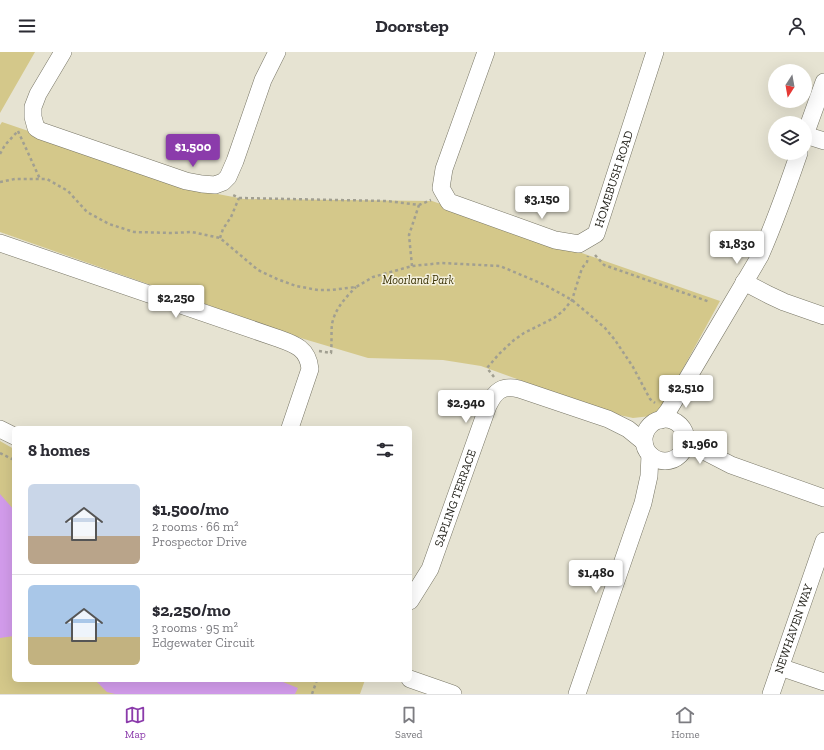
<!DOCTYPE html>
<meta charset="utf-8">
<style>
:root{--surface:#fff;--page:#f2f2f3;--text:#2b2b33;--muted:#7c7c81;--line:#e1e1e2;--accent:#8b3bab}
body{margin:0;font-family:"Zilla Slab",serif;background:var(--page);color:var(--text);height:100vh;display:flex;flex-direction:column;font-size:15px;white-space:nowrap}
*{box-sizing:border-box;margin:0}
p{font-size:13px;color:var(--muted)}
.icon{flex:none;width:22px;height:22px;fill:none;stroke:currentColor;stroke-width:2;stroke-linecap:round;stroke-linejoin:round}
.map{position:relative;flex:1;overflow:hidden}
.panel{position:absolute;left:12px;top:374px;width:400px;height:256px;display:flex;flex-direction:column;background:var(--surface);border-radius:6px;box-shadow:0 4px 16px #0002}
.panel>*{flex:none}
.needle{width:26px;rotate:191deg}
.tools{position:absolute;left:768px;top:12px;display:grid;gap:8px}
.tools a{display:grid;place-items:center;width:44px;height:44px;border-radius:50%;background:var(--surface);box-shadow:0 4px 16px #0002;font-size:20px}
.price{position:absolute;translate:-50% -34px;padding:0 9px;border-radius:4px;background:#fff;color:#222;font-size:13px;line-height:26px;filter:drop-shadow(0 1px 2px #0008)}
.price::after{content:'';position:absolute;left:50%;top:24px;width:12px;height:9px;margin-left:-6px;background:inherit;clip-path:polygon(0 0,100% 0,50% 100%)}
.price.selected{background:var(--accent);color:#fff}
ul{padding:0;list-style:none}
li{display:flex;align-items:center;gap:12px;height:100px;padding:0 16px}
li+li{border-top:1px solid var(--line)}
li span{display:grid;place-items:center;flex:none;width:112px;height:80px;border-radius:6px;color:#555}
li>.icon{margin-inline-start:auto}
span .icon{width:48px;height:48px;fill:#fffc;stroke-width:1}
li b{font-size:17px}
h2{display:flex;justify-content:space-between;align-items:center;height:48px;padding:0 16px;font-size:17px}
header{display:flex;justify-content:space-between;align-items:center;height:52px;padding:0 16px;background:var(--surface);font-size:18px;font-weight:700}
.menu{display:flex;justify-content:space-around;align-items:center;height:56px;border-top:1px solid var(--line);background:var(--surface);font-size:11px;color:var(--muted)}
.menu a{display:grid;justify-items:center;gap:2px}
.menu .selected{color:var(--accent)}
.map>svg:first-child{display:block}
.green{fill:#d4c88a}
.water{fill:#d39cec}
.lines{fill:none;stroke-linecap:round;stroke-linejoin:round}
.minor-casing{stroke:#787666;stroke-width:18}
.path{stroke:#a19f91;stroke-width:2.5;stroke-dasharray:3 3;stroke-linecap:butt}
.minor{stroke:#fff;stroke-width:17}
.labels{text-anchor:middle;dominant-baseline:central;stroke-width:3;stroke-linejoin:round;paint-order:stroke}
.street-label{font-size:12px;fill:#1d1c15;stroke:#f4f1df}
.park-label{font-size:12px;font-style:italic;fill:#393103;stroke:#f4f1df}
</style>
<header><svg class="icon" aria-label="menu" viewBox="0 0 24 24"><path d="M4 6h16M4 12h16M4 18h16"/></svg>Doorstep<svg class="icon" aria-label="person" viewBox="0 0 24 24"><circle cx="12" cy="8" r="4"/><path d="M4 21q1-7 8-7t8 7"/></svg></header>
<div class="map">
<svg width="824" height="642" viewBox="0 0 824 642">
<rect width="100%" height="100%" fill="#e6e3d2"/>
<path class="green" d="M0,0h35l-35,61z
M2,70l205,70 37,7 188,2 288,100 -40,73 -16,32 -13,10 -18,2 -23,-5 -129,-47 -38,-6 -75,-2 -64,-19 -304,-107v-107z
M0,389l14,8v231h351l-5,14h-360z"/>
<path class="water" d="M0,442l14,16v126l-14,2z
M95,628h183l20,8 -3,6h-180l-8,-2z"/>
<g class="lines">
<g class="minor-casing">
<g id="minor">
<path d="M63,0l-25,42 -5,13v10l3,11 5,3 145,50 16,3 13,1 8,-3 5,-5 7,-16 28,-81 14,-28"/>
<path id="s1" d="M486,0l-42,117 -3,19 8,14 106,38 24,4 17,-10 59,-182"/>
<path d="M805,83l19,-53"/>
<path d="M805,83l19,6"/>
<path d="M0,191l277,95c17,6 31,10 33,31l-20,59"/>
<path d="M744,230l25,13 15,7 40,14"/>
<circle cx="665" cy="388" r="21"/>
<path d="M661,368l7,-9 18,-30 74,-125c15,-34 27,-68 39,-103"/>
<path d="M0,377l14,7"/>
<path d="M686,386l14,11 31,16 93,33"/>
<path id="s2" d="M410,549l20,-32 58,-163c7,-15 14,-21 31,-17l89,30 20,10 16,13"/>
<path d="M780,615l44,15"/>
<path d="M410,627l43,15"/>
<path d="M577,642l66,-191 6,-27 1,-21"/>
<path id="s3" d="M771,642l53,-153"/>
</g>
</g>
<path class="path" d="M18,79l22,48
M0,102l5,-9 13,-14
M0,130l15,-3h32l21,12 19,21 22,12 25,8 38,1 20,-1 28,6 38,32 19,9 19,7 22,4h13l25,-3 17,-10 39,-11 30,-3 58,3 45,19 27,15 18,15 15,13 10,12 18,27 17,32 5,4
M239,146l148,3 32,4 12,-5
M220,186l3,-9 8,-12 8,-19 -8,-4
M595,203l9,10 106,37
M412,214l-3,-31 10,-30
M319,299l12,2c1,-10 0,-20 1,-29 3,-15 13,-26 24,-37
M494,325l-7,-9 12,-14 15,-14 10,-7 30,-15 9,-7 9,-11 10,-32 5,-6 1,-6
M0,401l14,7
M312,642l5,-14"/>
<use href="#minor" class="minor"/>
</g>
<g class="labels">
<g class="street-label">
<text stroke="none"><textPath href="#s1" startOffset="374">HOMEBUSH ROAD</textPath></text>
<text stroke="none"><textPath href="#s2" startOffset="113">SAPLING TERRACE</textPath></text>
<text stroke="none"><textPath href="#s3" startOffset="69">NEWHAVEN WAY</textPath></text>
</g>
<g class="park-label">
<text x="418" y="228">Moorland Park</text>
</g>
</g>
</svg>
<div class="tools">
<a><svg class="needle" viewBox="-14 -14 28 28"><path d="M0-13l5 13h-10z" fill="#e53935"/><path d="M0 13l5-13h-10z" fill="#7c7c81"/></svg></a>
<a><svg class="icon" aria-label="layers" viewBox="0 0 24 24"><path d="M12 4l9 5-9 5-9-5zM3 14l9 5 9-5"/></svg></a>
</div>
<b class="price selected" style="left:193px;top:116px">$1,500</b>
<b class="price" style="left:542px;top:168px">$3,150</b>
<b class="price" style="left:737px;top:213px">$1,830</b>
<b class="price" style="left:176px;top:267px">$2,250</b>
<b class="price" style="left:686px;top:357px">$2,510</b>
<b class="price" style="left:466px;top:372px">$2,940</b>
<b class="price" style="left:700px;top:413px">$1,960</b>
<b class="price" style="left:596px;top:542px">$1,480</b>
<section class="panel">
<h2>8 homes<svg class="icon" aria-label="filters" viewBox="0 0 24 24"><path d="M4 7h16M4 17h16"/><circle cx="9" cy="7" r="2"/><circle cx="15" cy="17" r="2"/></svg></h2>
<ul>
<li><span style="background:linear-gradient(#c9d6e8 65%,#b9a48a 0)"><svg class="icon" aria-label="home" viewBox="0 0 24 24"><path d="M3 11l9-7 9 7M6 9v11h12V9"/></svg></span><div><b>$1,500/mo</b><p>2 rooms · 66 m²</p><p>Prospector Drive</p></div></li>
<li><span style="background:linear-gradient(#a9c7e8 65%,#c2b280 0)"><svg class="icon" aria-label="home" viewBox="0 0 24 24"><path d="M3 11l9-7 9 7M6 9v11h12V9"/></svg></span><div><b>$2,250/mo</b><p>3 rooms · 95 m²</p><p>Edgewater Circuit</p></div></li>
</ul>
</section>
</div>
<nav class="menu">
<a class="selected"><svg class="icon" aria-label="map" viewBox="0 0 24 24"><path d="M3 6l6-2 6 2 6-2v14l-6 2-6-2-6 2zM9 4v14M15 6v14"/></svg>Map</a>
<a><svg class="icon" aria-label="saved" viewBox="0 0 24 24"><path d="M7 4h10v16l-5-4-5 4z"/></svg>Saved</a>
<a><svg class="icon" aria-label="home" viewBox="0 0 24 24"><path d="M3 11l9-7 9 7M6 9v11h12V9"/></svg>Home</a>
</nav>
